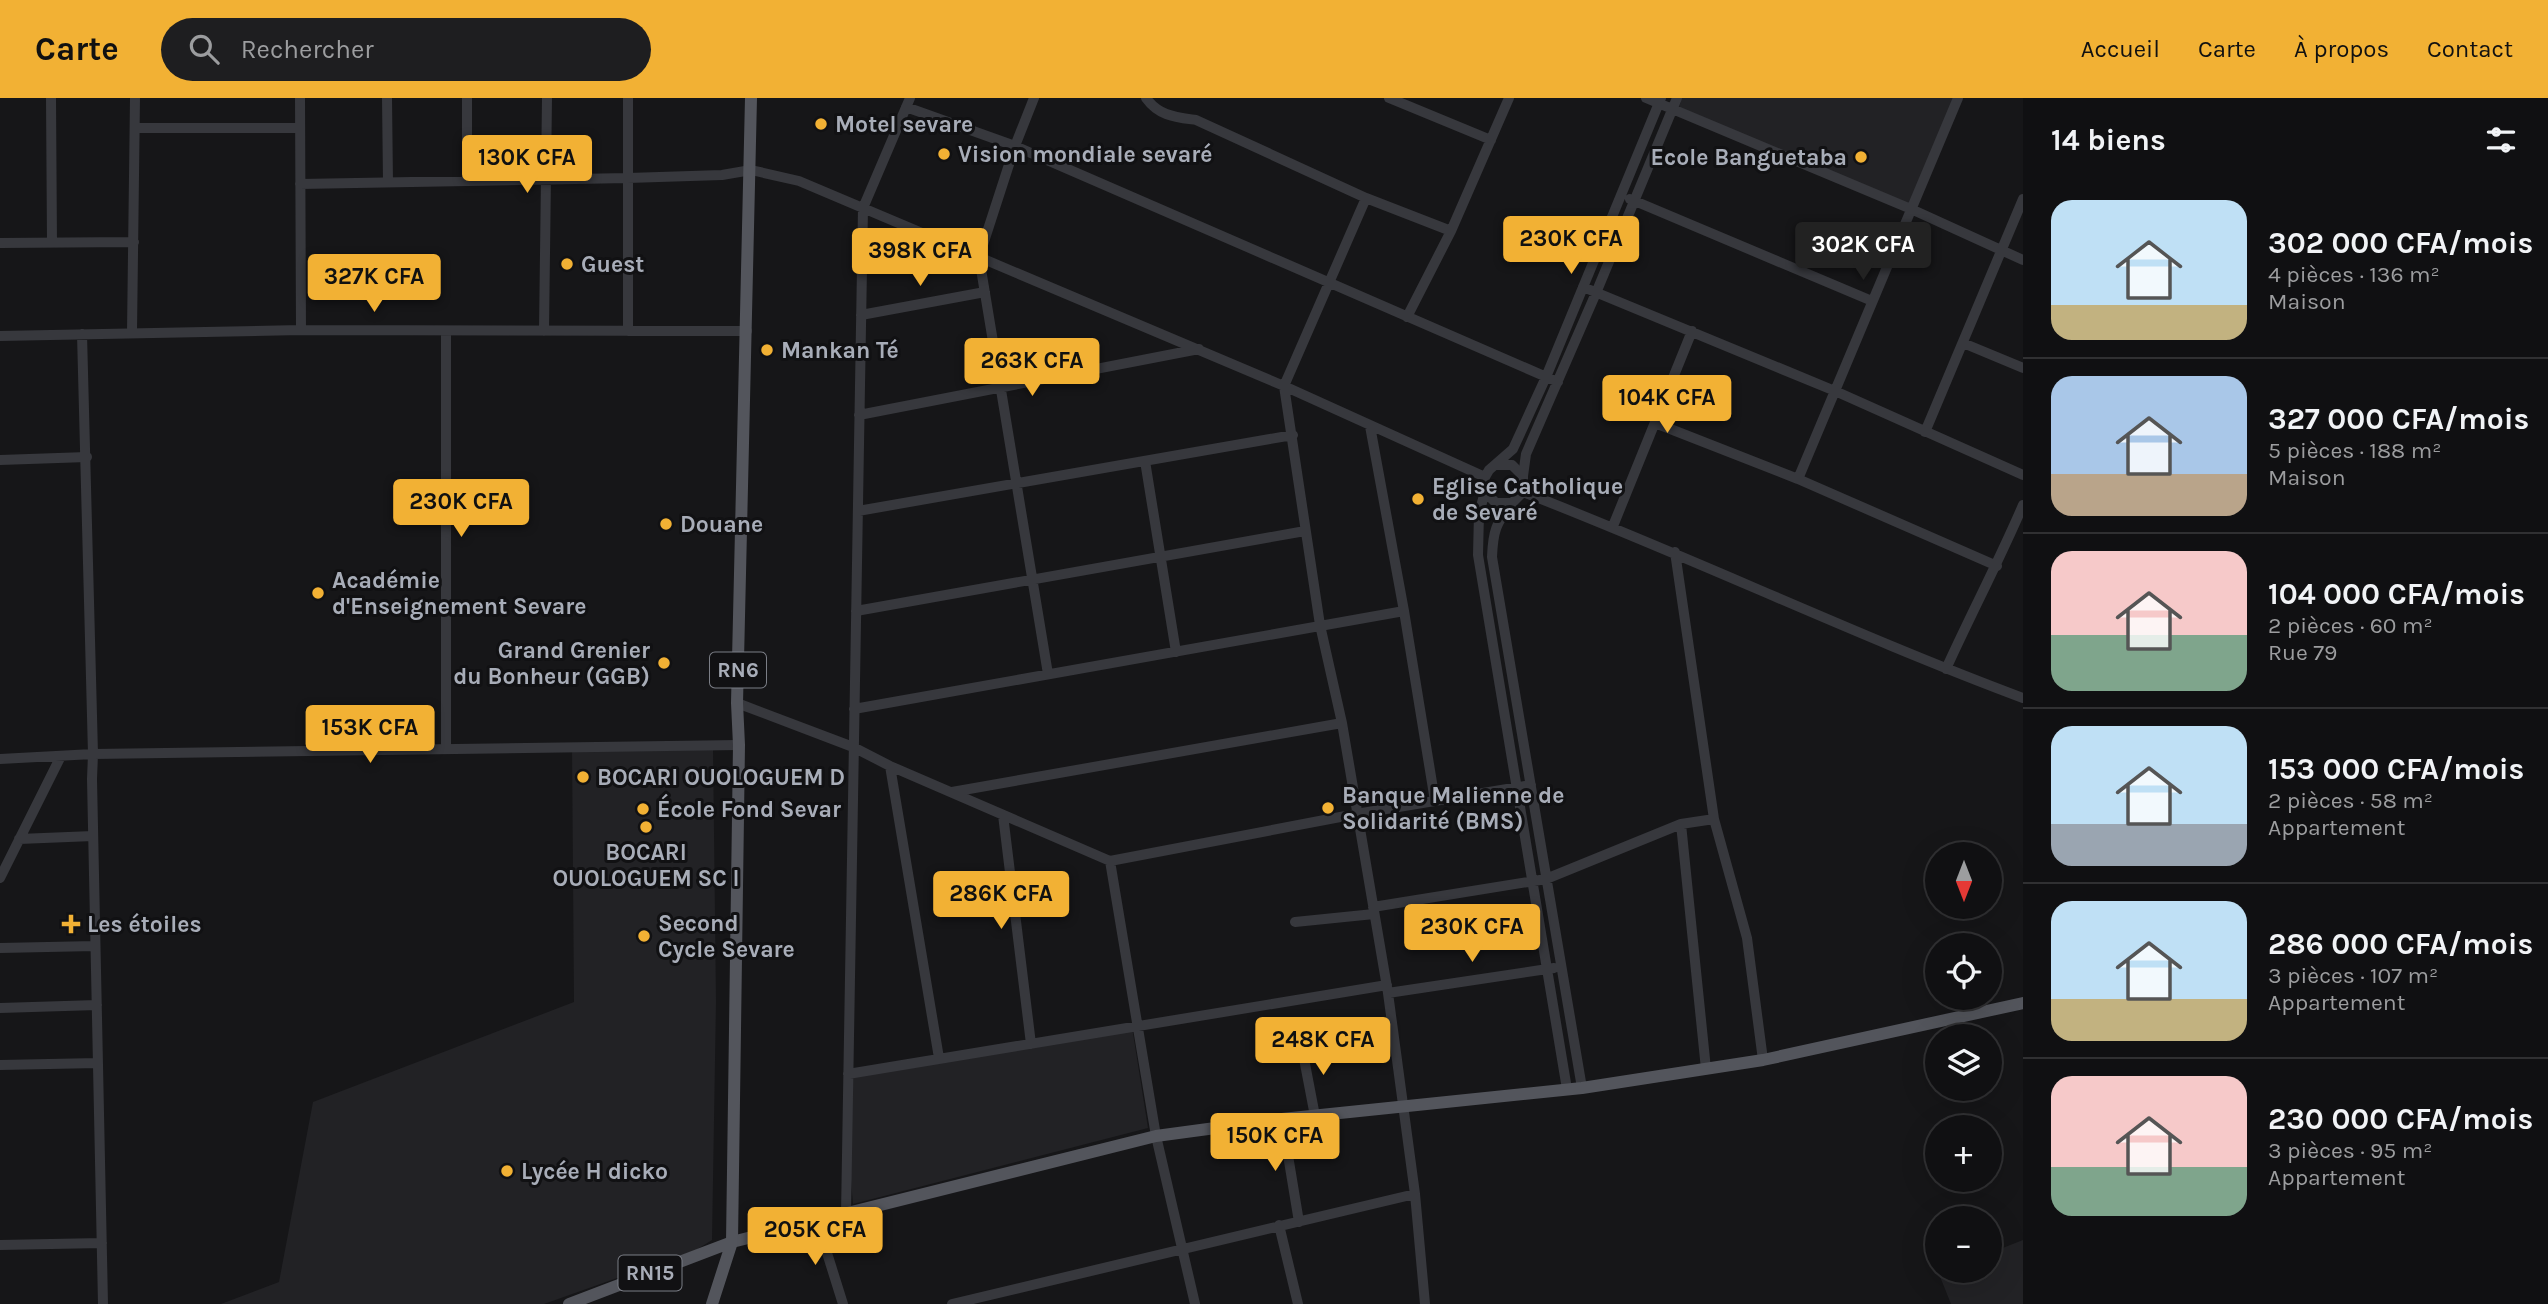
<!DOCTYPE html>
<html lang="fr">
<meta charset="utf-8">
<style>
:root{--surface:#101012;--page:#1e1e20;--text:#f1f3f6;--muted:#9c9d9f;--line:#303032;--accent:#f2b134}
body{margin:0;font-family:Karla,sans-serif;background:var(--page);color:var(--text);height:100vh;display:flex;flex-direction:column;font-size:26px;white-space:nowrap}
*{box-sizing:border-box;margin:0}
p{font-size:23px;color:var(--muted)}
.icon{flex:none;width:38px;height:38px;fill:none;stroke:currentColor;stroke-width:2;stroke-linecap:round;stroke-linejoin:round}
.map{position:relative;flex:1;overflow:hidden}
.drawer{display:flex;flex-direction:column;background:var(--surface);width:525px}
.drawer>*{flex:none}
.needle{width:46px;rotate:180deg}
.fabs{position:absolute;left:1925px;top:744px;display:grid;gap:14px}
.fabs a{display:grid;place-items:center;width:77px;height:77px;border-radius:50%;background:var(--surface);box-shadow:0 7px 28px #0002,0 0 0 2px var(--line);font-size:35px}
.price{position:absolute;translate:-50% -60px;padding:0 16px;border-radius:7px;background:var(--accent);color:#111;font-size:23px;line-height:46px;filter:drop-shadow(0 2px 4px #0008)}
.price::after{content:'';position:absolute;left:50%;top:42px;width:21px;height:16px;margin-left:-10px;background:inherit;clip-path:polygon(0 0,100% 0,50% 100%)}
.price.active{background:#222;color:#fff}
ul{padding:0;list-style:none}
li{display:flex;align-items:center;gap:21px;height:175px;padding:0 28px}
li+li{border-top:2px solid var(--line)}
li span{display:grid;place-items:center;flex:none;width:196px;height:140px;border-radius:21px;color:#555}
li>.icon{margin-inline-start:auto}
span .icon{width:84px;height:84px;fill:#fffc;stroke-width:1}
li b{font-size:30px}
h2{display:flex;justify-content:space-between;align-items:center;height:84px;padding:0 28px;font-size:30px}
header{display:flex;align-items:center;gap:42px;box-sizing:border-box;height:98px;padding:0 35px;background:var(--accent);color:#111}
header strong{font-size:33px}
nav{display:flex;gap:38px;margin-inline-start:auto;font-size:24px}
.search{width:490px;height:63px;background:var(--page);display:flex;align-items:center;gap:18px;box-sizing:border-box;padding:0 24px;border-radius:38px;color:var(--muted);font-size:26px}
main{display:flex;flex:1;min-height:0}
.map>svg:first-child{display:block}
.built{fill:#222225}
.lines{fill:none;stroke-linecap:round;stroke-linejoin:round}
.minor{stroke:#37383d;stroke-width:10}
.major{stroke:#53555c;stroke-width:12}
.poi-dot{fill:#f2b134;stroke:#111113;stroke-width:2.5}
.labels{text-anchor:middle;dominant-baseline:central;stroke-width:6;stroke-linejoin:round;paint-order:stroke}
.shield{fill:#111113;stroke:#7b7e86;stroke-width:2}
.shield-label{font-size:21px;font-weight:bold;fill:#a8adb8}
.poi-label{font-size:23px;font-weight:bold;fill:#a8adb8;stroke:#111113;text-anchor:start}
</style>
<header>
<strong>Carte</strong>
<div class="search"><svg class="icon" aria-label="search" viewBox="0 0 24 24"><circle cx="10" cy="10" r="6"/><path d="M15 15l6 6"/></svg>Rechercher</div>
<nav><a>Accueil</a><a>Carte</a><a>À propos</a><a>Contact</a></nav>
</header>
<main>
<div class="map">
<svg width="2023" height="1206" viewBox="0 0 2023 1206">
<rect width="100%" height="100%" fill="#161618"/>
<path class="built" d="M1682,0h273l-47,108 -229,-99z
M713,649l3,254 -4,239 -16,10 -152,54h-323l58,-22 34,-180 261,-100 -2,-254z
M1132,929l16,101 -295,76 -4,-47v-80z
M2023,1142v64h-72l-12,-30 8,-3 43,-1v-17z"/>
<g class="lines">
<path class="minor" d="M51,0l1,145
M300,0l1,232
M387,0l1,84
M467,0v83
M628,0v233
M1034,0l-19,48 -36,111 69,417
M1146,0c13,18 29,19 50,22l170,78 85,33
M1389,0l102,42
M1646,0l265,111 112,51
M906,9l109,39 543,236
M135,30h165
M300,86l328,-6 94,-3 29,-5 48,11 485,205 201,91
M1366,100l-82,188 36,239 22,98 46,270 27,201 10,110
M1630,101l242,102
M0,145l134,-1
M1583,189l252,104 188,84
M861,217l124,-23
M1407,219l44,-86 58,-133
M544,233l3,-233
M132,234l3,-234
M82,236l11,420 -1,25 11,525
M0,238l301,-6 446,1
M1963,245l60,25
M859,317l340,-66
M1655,325l143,56 199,87
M1370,328l34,185 31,190
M1925,334l98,-233
M0,362l87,-3
M1145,363l31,191
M1496,367h16l11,11v16l-11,11h-16l-11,-11v-15l4,-7 24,-21 33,-72 115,-279
M1523,378l3,-22 70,-161 81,-195
M1798,381l160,-381
M1485,394l-6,21 -1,42 89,534
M1523,394c169,65 331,143 500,206
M1512,405c-16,20 -19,28 -20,54l90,531
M858,413l435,-76
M1613,428l79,-195
M1675,454l39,267 33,119 16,122
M856,513l449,-80
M1946,571c25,-55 53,-108 77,-164
M737,605l116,44 37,19 220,95 246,-47 175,-29
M854,611l550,-98
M446,650v-417
M0,661l93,-5 646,-9
M890,668l49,292
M952,694l390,-69
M1003,717l28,229
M1681,726l25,245
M19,741l74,-3
M1110,763l46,275 39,168
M0,780l61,-122
M1373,809l173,-28 135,-55 33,-5
M1295,824l79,-8
M0,850l95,-2
M1388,895l166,-25
M0,910l97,-3
M1301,945l14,73
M0,967l98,-2
M848,976l539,-89
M1282,1021l17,103
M846,1116l17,-1006 47,-110
M817,1123l26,83
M1279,1127l19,79
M0,1147l102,-2
M952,1206l463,-110"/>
<path class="major" d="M569,1206l163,-62 424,-106 126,-17 300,-31 181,-28 260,-57
M712,1206l20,-62 7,-497 -2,-42 14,-605"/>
</g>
<g class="poi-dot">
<circle cx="821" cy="26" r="7"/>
<circle cx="944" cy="56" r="7"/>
<circle cx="1861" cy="59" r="7"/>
<circle cx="567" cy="166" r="7"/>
<circle cx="767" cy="252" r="7"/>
<circle cx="1418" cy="401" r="7"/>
<circle cx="666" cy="426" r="7"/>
<circle cx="318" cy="495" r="7"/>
<circle cx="664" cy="565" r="7"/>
<circle cx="583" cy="679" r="7"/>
<circle cx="1328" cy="710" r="7"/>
<circle cx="643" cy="711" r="7"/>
<circle cx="646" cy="729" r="7"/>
<path d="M67.5 815.5h7v7h7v7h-7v7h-7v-7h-7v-7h7z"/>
<circle cx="644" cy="838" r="7"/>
<circle cx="507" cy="1073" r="7"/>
</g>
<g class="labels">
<g class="shield">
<rect x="710" y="554.5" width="56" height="35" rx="5"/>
<rect x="618.5" y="1157.5" width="63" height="35" rx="5"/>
</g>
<g class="shield-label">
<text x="738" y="572">RN6</text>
<text x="650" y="1175">RN15</text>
</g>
<g class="poi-label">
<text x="835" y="26">Motel sevare</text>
<text x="958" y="56">Vision mondiale sevaré</text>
<text x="1847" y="59" text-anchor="end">Ecole Banguetaba</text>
<text x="581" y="166">Guest</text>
<text x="781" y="252">Mankan Té</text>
<text x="1432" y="388">Eglise Catholique<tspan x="1432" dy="26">de Sevaré</tspan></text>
<text x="680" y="426">Douane</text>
<text x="332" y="482">Académie<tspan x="332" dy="26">d'Enseignement Sevare</tspan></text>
<text x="650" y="552" text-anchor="end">Grand Grenier<tspan x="650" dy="26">du Bonheur (GGB)</tspan></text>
<text x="597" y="679">BOCARI OUOLOGUEM D</text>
<text x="1342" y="697">Banque Malienne de<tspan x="1342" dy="26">Solidarité (BMS)</tspan></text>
<text x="657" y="711">École Fond Sevar</text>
<text x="646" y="754" text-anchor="middle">BOCARI<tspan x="646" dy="26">OUOLOGUEM SC I</tspan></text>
<text x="658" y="825">Second<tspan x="658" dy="26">Cycle Sevare</tspan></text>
<text x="87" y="826">Les étoiles</text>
<text x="521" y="1073">Lycée H dicko</text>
</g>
</g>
</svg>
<div class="fabs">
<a><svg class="needle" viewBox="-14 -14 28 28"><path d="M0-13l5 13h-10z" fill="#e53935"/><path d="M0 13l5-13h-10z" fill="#9c9d9f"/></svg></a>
<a><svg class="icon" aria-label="locate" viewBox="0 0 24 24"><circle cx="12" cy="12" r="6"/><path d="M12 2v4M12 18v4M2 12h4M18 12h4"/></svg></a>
<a><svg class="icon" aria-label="layers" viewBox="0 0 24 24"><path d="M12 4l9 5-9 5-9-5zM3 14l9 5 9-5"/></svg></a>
<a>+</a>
<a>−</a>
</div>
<b class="price" style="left:527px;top:97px">130K CFA</b>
<b class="price" style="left:1571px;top:178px">230K CFA</b>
<b class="price active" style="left:1863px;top:184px">302K CFA</b>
<b class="price" style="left:920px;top:190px">398K CFA</b>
<b class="price" style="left:374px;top:216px">327K CFA</b>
<b class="price" style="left:1032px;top:300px">263K CFA</b>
<b class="price" style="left:1667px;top:337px">104K CFA</b>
<b class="price" style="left:461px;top:441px">230K CFA</b>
<b class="price" style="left:370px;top:667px">153K CFA</b>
<b class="price" style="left:1001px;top:833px">286K CFA</b>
<b class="price" style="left:1472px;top:866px">230K CFA</b>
<b class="price" style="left:1323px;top:979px">248K CFA</b>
<b class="price" style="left:1275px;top:1075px">150K CFA</b>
<b class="price" style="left:815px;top:1169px">205K CFA</b>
</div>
<section class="drawer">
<h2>14 biens<svg class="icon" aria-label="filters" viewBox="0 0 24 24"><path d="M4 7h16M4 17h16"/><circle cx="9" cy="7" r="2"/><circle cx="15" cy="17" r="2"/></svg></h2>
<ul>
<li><span style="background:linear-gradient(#bfe0f5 75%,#c2b280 0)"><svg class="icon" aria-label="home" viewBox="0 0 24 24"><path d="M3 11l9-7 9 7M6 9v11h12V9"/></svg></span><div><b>302 000 CFA/mois</b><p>4 pièces · 136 m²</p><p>Maison</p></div></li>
<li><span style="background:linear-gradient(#a9c7e8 70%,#b9a48a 0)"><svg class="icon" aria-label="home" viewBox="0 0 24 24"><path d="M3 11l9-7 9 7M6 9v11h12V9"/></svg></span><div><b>327 000 CFA/mois</b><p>5 pièces · 188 m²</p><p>Maison</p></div></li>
<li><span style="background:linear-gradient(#f6c9c9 60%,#7fa58c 0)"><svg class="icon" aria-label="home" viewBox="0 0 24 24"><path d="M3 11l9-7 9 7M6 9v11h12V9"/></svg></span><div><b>104 000 CFA/mois</b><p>2 pièces · 60 m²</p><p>Rue 79</p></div></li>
<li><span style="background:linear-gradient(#bfe0f5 70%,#9aa5b1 0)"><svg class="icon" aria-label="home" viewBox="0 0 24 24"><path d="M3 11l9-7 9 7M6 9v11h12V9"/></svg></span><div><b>153 000 CFA/mois</b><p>2 pièces · 58 m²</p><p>Appartement</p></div></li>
<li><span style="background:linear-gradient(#bfe0f5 70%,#c2b280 0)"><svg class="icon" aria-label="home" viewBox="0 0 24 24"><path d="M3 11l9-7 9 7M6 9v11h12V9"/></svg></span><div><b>286 000 CFA/mois</b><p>3 pièces · 107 m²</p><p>Appartement</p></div></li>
<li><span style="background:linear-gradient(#f6c9c9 65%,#7fa58c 0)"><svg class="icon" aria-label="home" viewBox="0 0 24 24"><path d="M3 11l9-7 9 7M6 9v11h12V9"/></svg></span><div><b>230 000 CFA/mois</b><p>3 pièces · 95 m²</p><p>Appartement</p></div></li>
</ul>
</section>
</main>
